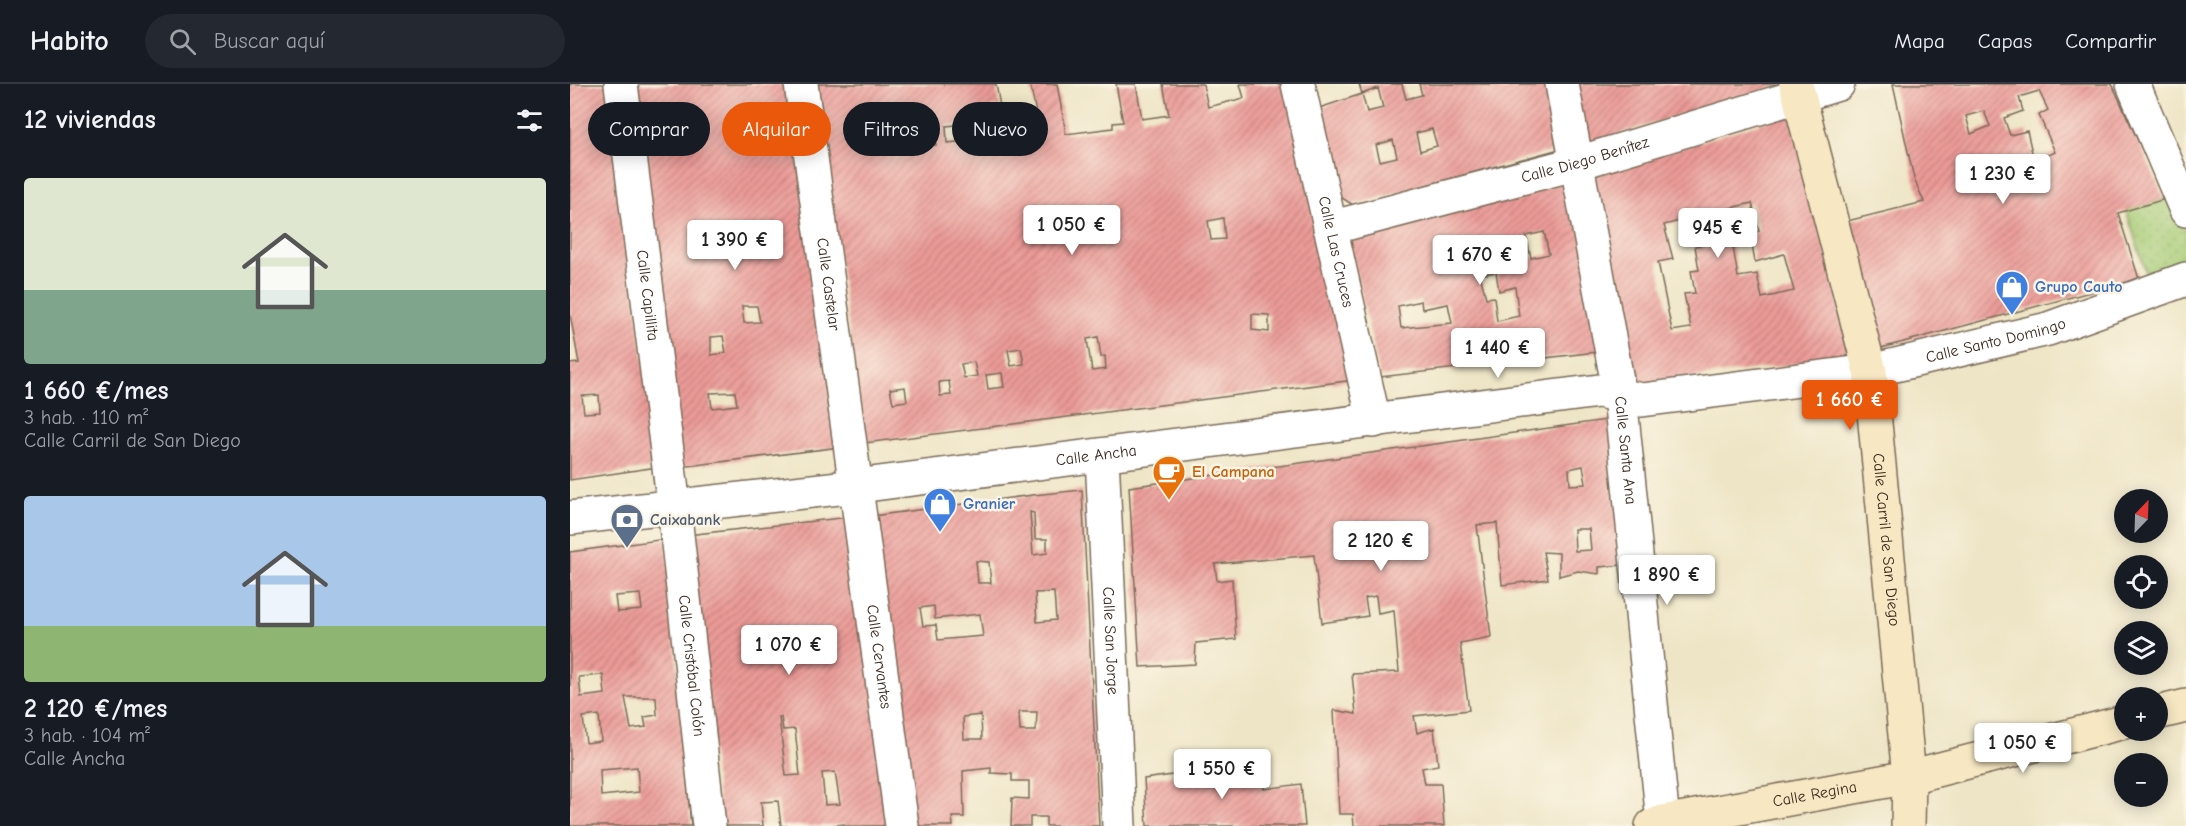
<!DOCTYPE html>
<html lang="es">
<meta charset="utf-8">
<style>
:root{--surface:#171b24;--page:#242831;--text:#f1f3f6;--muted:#9ea1a6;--line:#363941;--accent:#ea580c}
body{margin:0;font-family:"Comic Neue",sans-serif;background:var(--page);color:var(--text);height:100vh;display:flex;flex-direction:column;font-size:22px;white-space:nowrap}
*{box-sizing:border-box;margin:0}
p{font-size:20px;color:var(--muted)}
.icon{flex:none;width:33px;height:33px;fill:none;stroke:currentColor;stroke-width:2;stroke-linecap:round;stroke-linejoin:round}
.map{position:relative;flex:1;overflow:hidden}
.drawer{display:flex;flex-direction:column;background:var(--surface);width:570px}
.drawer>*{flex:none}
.guide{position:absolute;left:18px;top:18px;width:570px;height:54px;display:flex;gap:12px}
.needle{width:39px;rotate:23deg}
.controls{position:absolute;left:1544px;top:405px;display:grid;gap:12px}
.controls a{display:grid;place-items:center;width:54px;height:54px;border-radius:50%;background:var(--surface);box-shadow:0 3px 15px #0003;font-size:30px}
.price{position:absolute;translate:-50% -51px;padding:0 14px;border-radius:6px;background:#fff;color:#222;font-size:20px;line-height:39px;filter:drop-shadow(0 2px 3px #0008)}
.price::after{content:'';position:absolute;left:50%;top:36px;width:18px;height:14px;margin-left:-9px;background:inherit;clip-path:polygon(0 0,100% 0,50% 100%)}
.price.selected{background:var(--accent);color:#fff}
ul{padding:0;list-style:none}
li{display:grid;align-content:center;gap:12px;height:318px;padding:0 24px}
li span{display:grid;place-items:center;height:186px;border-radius:6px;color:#555}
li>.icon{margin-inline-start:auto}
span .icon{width:108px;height:108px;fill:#fffc;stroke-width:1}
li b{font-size:26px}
h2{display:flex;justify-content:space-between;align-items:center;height:72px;padding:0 24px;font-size:26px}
.tag{padding:0 21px;border-radius:27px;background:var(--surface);box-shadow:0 3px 15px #0003;font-size:21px;line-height:54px}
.tag.selected{background:var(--accent);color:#fff}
header{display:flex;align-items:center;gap:36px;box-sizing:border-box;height:84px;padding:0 30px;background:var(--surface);border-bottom:2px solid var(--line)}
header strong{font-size:28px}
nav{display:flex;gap:33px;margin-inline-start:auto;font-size:21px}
.search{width:420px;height:54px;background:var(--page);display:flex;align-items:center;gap:15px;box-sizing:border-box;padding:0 21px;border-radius:33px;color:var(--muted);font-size:22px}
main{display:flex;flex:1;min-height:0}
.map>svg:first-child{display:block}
.park{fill:url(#park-dots);stroke:#707a4a;stroke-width:1.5}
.building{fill:url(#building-hatch);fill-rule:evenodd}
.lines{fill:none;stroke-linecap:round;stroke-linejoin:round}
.street-casing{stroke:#7a6b59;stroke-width:36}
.secondary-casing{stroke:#7a6b59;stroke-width:36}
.street{stroke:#fff;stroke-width:33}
.secondary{stroke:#f7e8c3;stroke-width:33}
.labels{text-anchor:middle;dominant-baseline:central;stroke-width:5;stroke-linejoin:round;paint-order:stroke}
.street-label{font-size:16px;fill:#3b2a1e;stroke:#fcf5e5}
.shop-label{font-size:16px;font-weight:bold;fill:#366cbe;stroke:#fcf5e5;text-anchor:start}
.food-label{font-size:16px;font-weight:bold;fill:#c56008;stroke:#fcf5e5;text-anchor:start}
.service-label{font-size:16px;font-weight:bold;fill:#4e5e75;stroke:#fcf5e5;text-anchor:start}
</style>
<header>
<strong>Habito</strong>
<div class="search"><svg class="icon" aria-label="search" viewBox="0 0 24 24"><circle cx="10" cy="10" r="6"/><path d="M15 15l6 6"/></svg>Buscar aquí</div>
<nav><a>Mapa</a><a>Capas</a><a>Compartir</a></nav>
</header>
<main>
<section class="drawer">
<h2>12 viviendas<svg class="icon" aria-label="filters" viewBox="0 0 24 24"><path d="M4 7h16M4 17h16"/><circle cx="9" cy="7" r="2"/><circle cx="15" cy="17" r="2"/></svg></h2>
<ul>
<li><span style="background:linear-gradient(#dfe7d0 60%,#7fa58c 0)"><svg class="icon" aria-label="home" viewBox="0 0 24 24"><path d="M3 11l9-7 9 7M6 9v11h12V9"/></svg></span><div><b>1 660 €/mes</b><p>3 hab. · 110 m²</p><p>Calle Carril de San Diego</p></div></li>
<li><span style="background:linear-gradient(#a9c7e8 70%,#8fb573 0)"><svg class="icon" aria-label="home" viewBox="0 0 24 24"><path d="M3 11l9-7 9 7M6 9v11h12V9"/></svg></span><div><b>2 120 €/mes</b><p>3 hab. · 104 m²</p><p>Calle Ancha</p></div></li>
</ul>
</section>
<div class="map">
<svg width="1616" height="742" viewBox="0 0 1616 742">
<defs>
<pattern id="park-dots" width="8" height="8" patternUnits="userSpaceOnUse" patternTransform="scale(1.5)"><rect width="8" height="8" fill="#a5cb75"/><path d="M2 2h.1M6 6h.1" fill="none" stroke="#8fae65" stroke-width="1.8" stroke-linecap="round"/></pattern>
<pattern id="building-hatch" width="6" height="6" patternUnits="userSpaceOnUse" patternTransform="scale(1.5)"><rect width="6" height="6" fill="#ec9b98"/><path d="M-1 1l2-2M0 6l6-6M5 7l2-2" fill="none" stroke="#c07f7b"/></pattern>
</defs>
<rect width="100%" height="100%" fill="#fcf5e5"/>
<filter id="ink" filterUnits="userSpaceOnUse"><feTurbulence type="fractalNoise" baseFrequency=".0167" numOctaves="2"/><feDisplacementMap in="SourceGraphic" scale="12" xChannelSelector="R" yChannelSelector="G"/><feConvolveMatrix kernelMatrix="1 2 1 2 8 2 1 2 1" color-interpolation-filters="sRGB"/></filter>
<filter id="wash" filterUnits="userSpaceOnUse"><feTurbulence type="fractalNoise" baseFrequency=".008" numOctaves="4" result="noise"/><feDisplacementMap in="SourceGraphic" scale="24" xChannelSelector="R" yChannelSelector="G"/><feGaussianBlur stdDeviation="1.35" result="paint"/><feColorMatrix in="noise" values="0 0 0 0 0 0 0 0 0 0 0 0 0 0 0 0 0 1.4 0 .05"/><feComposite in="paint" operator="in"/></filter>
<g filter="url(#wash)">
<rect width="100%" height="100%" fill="#eee5c6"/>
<path class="park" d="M1602,113l14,35v34l-38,13 -22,-69z"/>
<g id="blocks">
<path class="building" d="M0,0h38l49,383 -87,13v-116l9,-1 -9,-49zM29,311l1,17 -16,1 -2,-17z
M63,0h158l49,363 -160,20zM172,222h15l3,16 -16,1zM153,252l3,17 -15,2v-18zM165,308l2,13 -25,3 -2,-15z
M244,0h182l4,22 -8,1 5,31 44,-1 -11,-53h27l9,50 47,-6v-5l10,-1 -7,-38h20l6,35 27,-4 -6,-31h40l5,23 36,-9 -4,-14h45l69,296 -489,63zM396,40l2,17 -21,2 -1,-17zM364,43l2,18 -40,4 -2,-17zM311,49l2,17 -21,2 -2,-17zM653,134l2,21 -14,1 -3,-19zM682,230l17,1v17l-17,-2zM528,253l3,20 4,-1 1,13 -14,2 -5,-32zM451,264l3,16 -13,2 -3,-16zM404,278l3,14 -13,2 -3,-14zM432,289l2,14 -16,2 -2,-14zM379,297l2,14 -11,1 -1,-14zM335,303l2,14 -14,2 -3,-14z
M789,0h43l4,15 16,-4 -3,-11h131l13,64 -210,57 -17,-11 -20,-85 46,-15 5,18 16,-4 -5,-20 -16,6zM862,45l5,17 -17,5 -4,-18zM823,56l4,17 -17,4 -4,-16z
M1003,0h207v1l-195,59z
M1323,0h219l50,109v7l-44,13 21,66 -258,69 -34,-127 77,-19 -10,-23zM1469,7l9,19 -9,5 16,37 -21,9 -7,-30 -17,4 -6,-17 19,-7 -4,-14zM1414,27l6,15 -19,8 -5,-18z
M1220,30l61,236 -5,7 -216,29 -41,-210zM1182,119l7,28 -9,3 5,28 29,-8 10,37 -32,7 -5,-24 -19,3 -6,-36 -8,1 -7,-31zM1129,132l7,28 -11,2 4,24 -8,1 4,22 -11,1 7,34 -19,3 -14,-69 15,-3 -9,-34z
M1001,97l34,170 -225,26 -31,-138zM974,148l5,22 -18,4 -5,-22zM926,188l3,19 16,-4 4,29 -22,5 -3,-24 -8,1 -6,-23zM851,217l1,8 26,-5 4,19 -51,5 -3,-22z
M1043,335l10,146 -24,2v7l-21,-3 -19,5v-23l-16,-1 5,27 -46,6 -5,-62 -20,2 14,112 -31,6 9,67 -55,6 3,17 17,-5 4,37 -16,3 3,16h16l3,42h-90l-1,-12h-14l-5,-104 22,4 -4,-40 47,-2 -5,-62 -16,3 -2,-17 -11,2 3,18 -46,7 -8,-68 -99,9 2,17 15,-2 4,60 -40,4 -1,21 -55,3 -11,-180zM1013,382l3,18 -16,1 -1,-16zM1004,445h15l2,21 -16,1z
M512,406l17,336h-53v-9h-16v9h-19l1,-28 17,1v-18h-17v-7l-21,-1v-5l-28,3 1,46h-12l1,9h-43l-38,-310 161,-21zM460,428l4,1 1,26h12v14l-14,2zM406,477l13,1 2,21h-13zM484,508l2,28 -19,2 -2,-29zM364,522l1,13 45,-5 3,22 -45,4 -2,-15 -13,1 -3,-18zM449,628h18l-1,19h-16zM411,631l1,24h-18l-1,-22z
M280,433l44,309h-50v-2l-17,2h-46l-3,-25 -17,1 2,24h-42l-34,-291zM209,633h2l2,13 12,-1 5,46 -14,1zM265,688l5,32 -15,1 -3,-32z
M96,455l25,287h-121v-274zM70,510l2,16 -25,2 -2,-16zM33,591l2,19 -24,3 -2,-20zM55,613h31l1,18 -13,2 2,10 -15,2zM29,631l2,26 -15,2 -3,-26zM67,683l2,25 -38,4 -1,-26z
M689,679l5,26 37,-5 4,42h-158l-3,-47z"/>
</g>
</g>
<g filter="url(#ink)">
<use href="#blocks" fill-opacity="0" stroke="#7a6b59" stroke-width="1.5"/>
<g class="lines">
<g class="street-casing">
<g id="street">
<path id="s1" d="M51,0l53,423 35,319"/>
<path id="s2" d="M231,0l101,742"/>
<path id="s3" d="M728,0l76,337"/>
<path id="s4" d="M992,0l58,312 43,426"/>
<path d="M1563,0l53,126"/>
<path id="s5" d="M760,144l248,-65 260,-79"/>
<path id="s6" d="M532,371l17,371"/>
<path id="s7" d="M0,434l287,-32 742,-95 43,9 228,-29 178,-42 138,-50"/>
</g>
</g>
<g class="secondary-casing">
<g id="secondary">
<path id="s8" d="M1226,0l74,287 39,406 -1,49"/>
<path d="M1587,629l29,-7"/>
<path id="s9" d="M1082,742l11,-4 246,-45 215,-55"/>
</g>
</g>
<use href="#street" class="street"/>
<use href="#secondary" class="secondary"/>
</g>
</g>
<defs>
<g id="shop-pin" transform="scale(1.725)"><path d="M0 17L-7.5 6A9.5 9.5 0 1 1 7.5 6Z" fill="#3f7fe0" stroke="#fcf5e5"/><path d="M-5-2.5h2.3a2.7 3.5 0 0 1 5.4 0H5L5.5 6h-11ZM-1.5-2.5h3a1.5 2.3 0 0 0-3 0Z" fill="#fff"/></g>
<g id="cafe-pin" transform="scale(1.725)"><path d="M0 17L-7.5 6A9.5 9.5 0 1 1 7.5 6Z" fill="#e8710a" stroke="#fcf5e5"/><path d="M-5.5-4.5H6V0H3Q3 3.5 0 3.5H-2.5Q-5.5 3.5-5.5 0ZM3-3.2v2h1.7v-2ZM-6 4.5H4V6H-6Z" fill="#fff"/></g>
<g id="bank-pin" transform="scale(1.725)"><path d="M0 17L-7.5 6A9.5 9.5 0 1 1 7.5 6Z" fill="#5c6f8a" stroke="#fcf5e5"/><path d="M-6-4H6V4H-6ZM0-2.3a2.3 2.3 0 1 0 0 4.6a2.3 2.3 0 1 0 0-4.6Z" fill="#fff"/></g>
</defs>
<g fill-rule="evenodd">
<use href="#shop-pin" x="1442" y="203"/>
<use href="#cafe-pin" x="599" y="388"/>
<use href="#shop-pin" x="370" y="420"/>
<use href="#bank-pin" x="57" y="436"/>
</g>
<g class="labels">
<g class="street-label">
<text stroke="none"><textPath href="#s5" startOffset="264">Calle Diego Benítez</textPath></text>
<text stroke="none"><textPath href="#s3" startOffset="172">Calle Las Cruces</textPath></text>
<text stroke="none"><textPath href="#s2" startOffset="202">Calle Castelar</textPath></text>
<text stroke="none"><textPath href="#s1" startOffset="213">Calle Capillita</textPath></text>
<text stroke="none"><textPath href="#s7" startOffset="1440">Calle Santo Domingo</textPath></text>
<text stroke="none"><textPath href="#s4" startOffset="372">Calle Santa Ana</textPath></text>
<text stroke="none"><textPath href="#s7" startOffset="530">Calle Ancha</textPath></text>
<text stroke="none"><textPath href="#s8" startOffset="466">Calle Carril de San Diego</textPath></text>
<text stroke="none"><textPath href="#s6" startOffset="186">Calle San Jorge</textPath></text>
<text stroke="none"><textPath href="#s2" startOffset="578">Calle Cervantes</textPath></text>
<text stroke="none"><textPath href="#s1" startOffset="586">Calle Cristóbal Colón</textPath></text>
<text stroke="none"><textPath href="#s9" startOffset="166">Calle Regina</textPath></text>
</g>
<g class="shop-label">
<text x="1465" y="203">Grupo Cauto</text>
<text x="393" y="420">Granier</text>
</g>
<g class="food-label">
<text x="622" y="388">El Campana</text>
</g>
<g class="service-label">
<text x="80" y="436">Caixabank</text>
</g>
</g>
</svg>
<div class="controls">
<a><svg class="needle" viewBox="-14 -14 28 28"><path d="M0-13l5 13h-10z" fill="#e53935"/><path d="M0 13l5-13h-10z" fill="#9ea1a6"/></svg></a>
<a><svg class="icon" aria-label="locate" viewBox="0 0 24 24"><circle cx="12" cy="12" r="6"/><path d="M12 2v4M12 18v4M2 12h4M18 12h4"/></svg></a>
<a><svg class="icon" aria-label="layers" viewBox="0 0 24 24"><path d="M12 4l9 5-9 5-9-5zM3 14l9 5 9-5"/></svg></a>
<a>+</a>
<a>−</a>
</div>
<b class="price" style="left:1433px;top:121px">1 230 €</b>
<b class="price" style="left:502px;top:172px">1 050 €</b>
<b class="price" style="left:1148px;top:175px">945 €</b>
<b class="price" style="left:165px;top:187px">1 390 €</b>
<b class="price" style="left:910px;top:202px">1 670 €</b>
<b class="price" style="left:928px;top:295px">1 440 €</b>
<b class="price selected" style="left:1280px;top:347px">1 660 €</b>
<b class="price" style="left:811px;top:488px">2 120 €</b>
<b class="price" style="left:1097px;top:522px">1 890 €</b>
<b class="price" style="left:219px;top:592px">1 070 €</b>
<b class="price" style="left:1453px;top:690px">1 050 €</b>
<b class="price" style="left:652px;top:716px">1 550 €</b>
<div class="guide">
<a class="tag">Comprar</a>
<a class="tag selected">Alquilar</a>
<a class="tag">Filtros</a>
<a class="tag">Nuevo</a>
</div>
</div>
</main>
